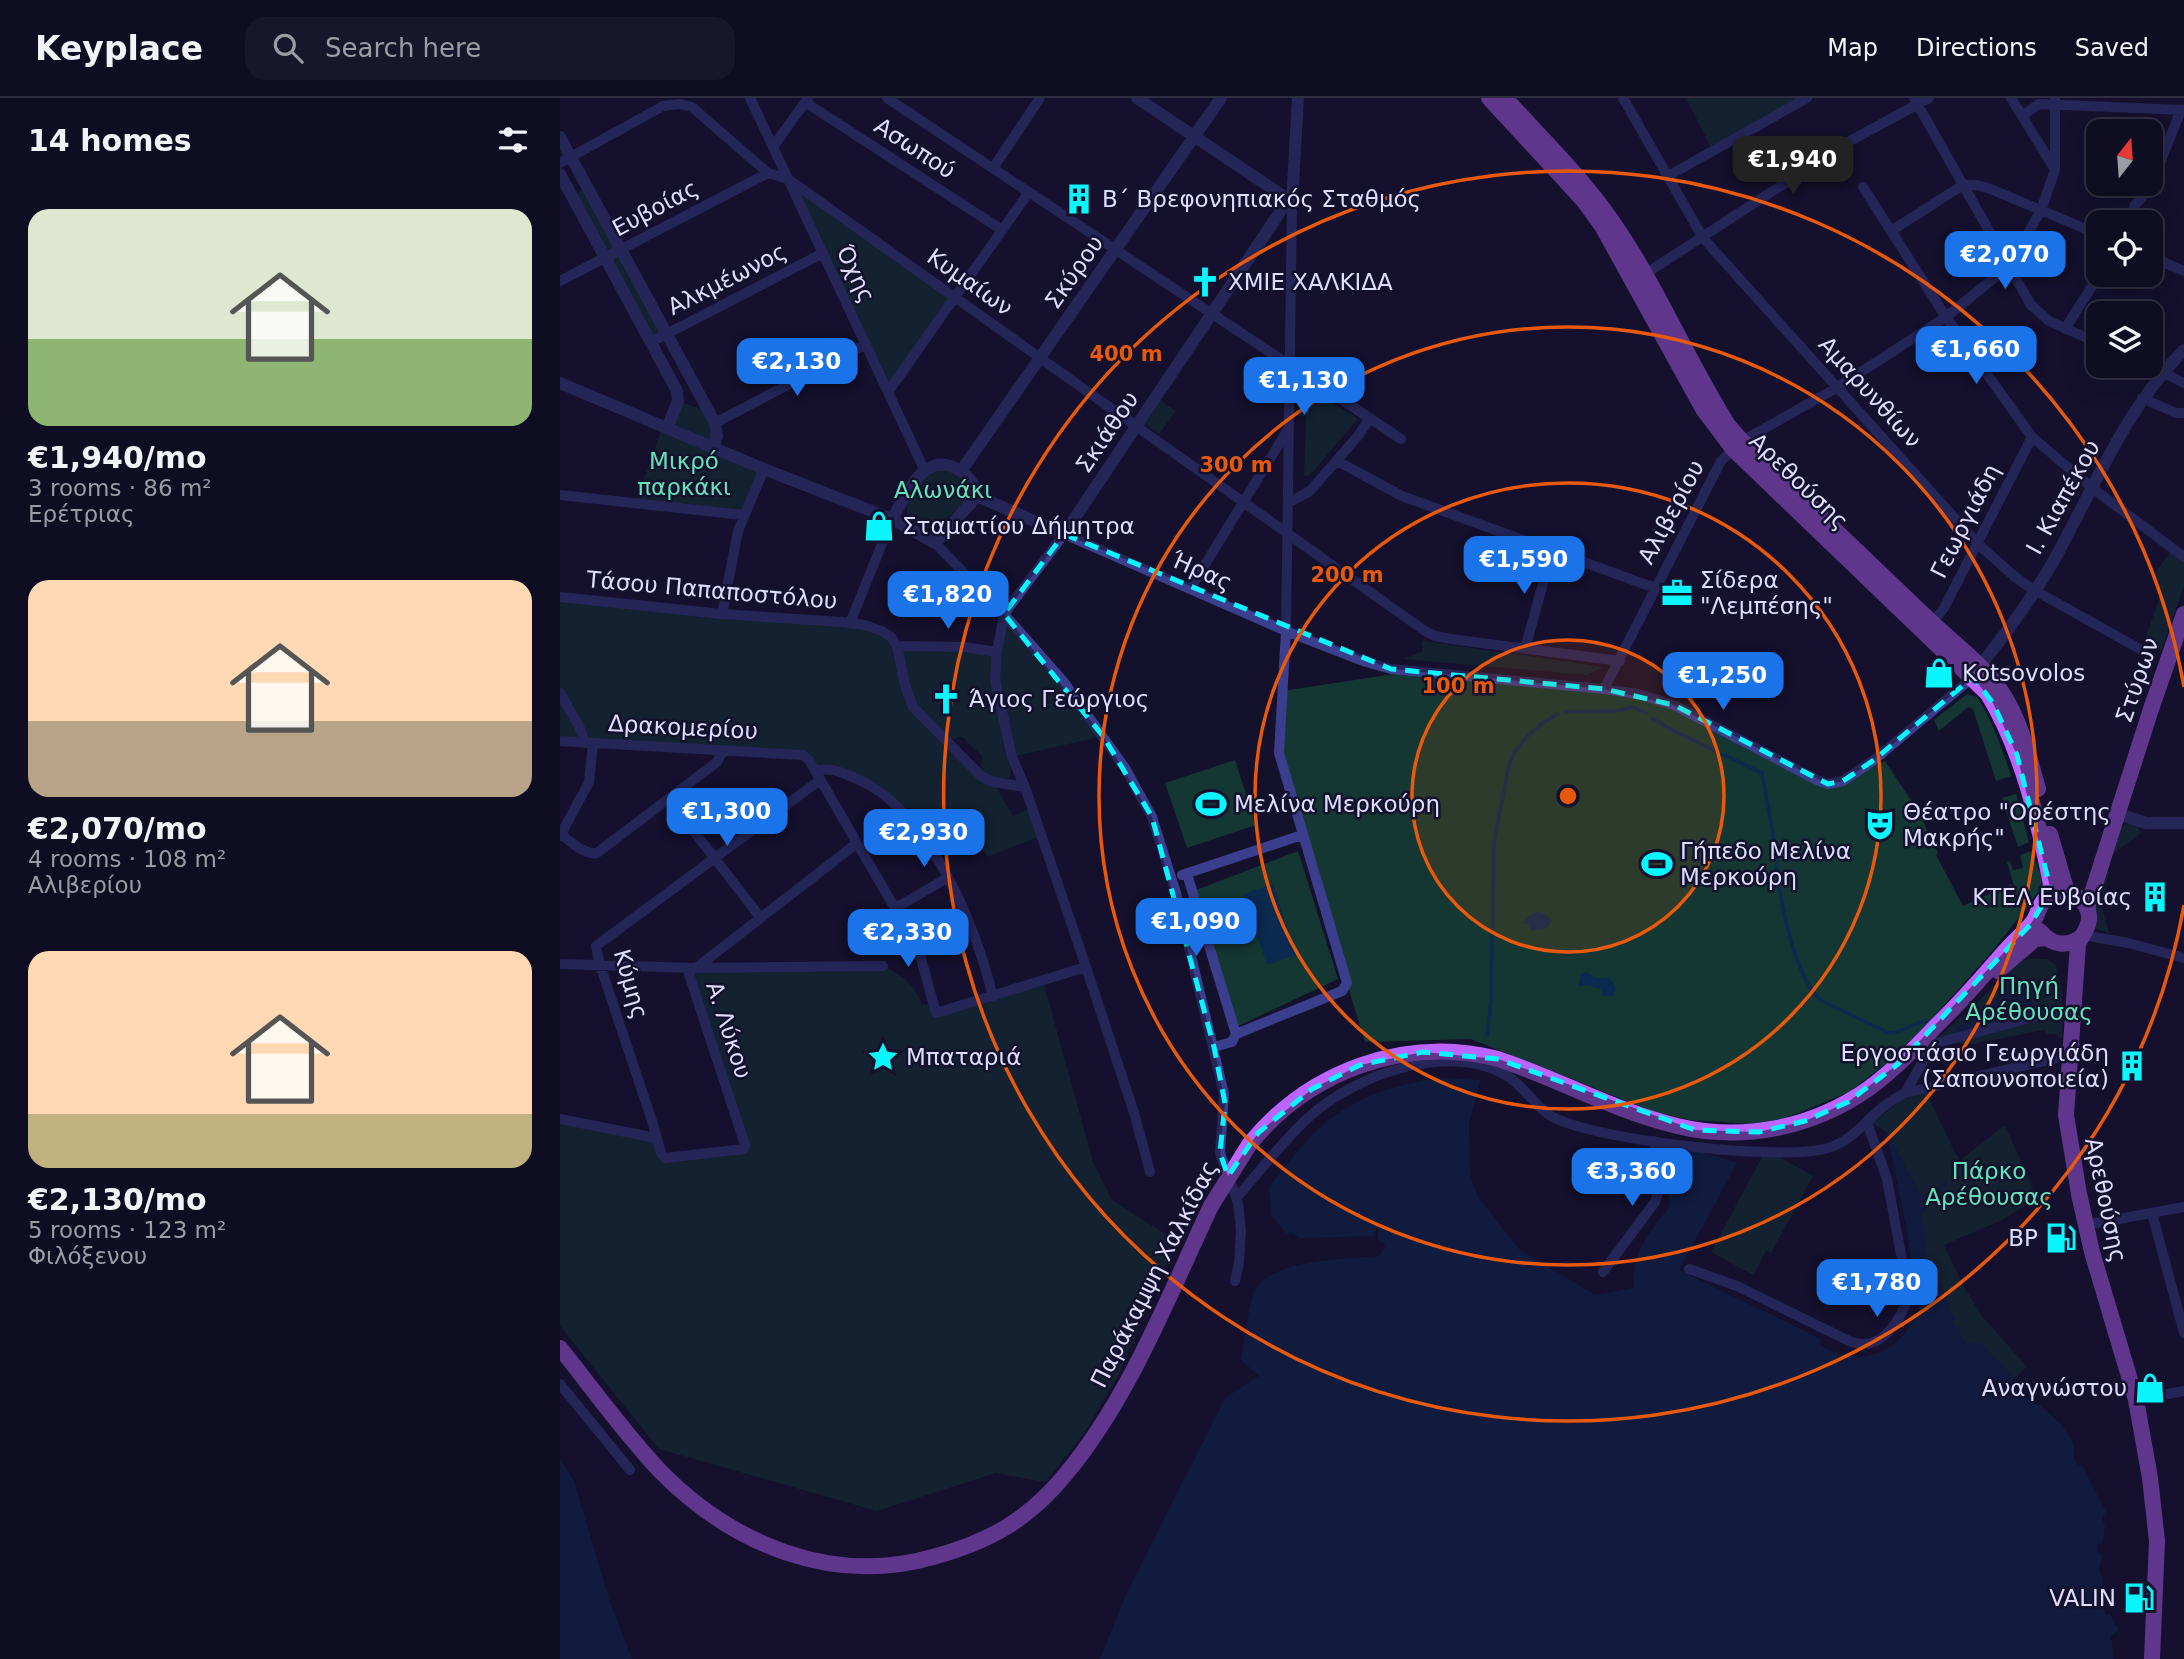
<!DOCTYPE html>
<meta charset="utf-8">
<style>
:root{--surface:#0f0d22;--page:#18162a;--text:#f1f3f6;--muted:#9b9ca5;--line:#2f2d40;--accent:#1a73e8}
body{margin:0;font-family:"DejaVu Sans",sans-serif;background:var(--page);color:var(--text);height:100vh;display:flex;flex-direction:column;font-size:26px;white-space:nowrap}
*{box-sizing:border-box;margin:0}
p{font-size:23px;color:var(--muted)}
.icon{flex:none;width:38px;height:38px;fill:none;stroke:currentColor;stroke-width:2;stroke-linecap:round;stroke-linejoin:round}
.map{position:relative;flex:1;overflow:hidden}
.drawer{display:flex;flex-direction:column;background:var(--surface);width:560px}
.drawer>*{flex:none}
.needle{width:46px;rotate:17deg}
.buttons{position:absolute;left:1526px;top:21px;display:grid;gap:14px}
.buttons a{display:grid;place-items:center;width:77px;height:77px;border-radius:14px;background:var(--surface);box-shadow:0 7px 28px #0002,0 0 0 2px var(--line);font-size:35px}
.price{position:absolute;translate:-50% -60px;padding:0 16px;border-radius:14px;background:var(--accent);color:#fff;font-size:23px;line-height:46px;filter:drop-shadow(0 2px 4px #0008)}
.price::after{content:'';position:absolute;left:50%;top:42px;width:21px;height:16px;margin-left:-10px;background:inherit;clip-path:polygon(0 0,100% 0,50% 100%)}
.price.on{background:#222;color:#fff}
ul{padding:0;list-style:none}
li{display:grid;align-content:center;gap:14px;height:371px;padding:0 28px}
li span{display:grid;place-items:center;height:217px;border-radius:21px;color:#555}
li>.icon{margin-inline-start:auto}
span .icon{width:126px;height:126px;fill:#fffc;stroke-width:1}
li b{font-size:30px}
h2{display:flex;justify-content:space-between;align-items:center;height:84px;padding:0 28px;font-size:30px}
header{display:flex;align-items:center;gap:42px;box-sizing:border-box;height:98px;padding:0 35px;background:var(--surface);border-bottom:2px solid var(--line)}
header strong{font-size:33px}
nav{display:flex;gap:38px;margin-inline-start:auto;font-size:24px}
.search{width:490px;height:63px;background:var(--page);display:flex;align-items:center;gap:18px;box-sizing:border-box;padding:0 24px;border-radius:21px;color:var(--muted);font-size:26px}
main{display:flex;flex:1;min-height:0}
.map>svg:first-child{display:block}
.green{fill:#143733;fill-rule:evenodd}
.water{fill:#0c2950}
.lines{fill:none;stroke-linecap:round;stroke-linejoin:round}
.stream{stroke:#0c2950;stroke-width:3.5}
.minor{stroke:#3b3e8c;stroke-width:10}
.tertiary{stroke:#3b3e8c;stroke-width:12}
.primary{stroke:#bb64ff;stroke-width:16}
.primary-bridge{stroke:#bb64ff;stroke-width:16}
.marked{fill:none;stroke:#09f6ff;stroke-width:5;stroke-dasharray:14 9;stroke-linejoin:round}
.ring{fill:none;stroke:#e8590c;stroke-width:3.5}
.labels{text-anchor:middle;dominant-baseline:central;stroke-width:5;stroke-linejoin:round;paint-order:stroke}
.street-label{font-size:23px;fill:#deddff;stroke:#14112d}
.poi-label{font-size:23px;fill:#deddff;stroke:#14112d;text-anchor:start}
.park-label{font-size:23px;fill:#64e3bb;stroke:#14112d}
.centre{fill:#e8590c;stroke:#14112d;stroke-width:3.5}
.ring-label{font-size:21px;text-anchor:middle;font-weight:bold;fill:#e8590c;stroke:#14112d;stroke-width:5;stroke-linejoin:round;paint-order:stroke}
</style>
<header>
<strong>Keyplace</strong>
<div class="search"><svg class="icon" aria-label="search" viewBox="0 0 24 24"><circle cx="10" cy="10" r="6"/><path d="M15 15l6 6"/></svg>Search here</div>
<nav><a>Map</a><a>Directions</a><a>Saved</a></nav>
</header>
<main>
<section class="drawer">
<h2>14 homes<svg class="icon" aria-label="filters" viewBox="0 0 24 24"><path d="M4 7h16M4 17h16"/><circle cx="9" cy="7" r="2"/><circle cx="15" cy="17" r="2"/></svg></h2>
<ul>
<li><span style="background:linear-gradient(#dfe7d0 60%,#8fb573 0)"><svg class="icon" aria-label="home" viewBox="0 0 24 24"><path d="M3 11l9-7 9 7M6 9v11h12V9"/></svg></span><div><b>€1,940/mo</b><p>3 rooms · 86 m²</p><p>Ερέτριας</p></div></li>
<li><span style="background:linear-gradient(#ffd9b3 65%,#b9a48a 0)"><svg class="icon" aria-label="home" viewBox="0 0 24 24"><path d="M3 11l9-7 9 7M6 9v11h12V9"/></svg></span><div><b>€2,070/mo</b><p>4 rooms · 108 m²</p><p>Αλιβερίου</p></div></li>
<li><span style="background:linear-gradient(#ffd9b3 75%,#c2b280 0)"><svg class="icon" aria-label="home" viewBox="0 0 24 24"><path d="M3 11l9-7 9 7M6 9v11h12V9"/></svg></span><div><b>€2,130/mo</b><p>5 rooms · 123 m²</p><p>Φιλόξενου</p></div></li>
</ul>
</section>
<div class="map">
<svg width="1624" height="1561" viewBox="0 0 1624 1561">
<rect width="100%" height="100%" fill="#14112d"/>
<path class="green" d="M1126,0h121l-94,53z
M1540,20l36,1v12h-36z
M228,81l167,118 -67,95z
M28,89l79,147 -16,8 -79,-146z
M751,291l47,30 -49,57 -5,-1 3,-85z
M118,303l31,11 5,36 50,21 -21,46 -108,-11 28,-78z
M601,303l15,10 -17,23 -14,-10z
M390,370l22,18 -2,12 -35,30c-16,1 -26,-6 -29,-22l22,-35z
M1611,453l13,9v26l-23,65 -17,-9 18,-51 -11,-13z
M0,499l290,26 46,19 100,9 8,-37 99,122 -91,21 -2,19 -6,6h-11l20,34 18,-9 10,29 -54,21 -13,-27 -9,5 -10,-11 -5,-12h-5l-3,-3 -4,3 -5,-3 -32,-1 -72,-40 -14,3 -6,-11 -249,-19zM402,639l20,19 -1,19 -34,-35z
M862,543l182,26 -17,8 -184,-16 20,-8z
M854,573l190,18 70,16 143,75 26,1 42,-20 33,50 20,42 -2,2 27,51 48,-22 3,2 -7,-24 3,-1 3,9 10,-2 -3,-13 12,-4 10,28 -2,11 -45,58 -73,82 -34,32 -39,30 -63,26 -33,6 -63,-4 -38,-9 -181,-72 -106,3 -80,-262 -3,-89z
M1407,596l10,3c16,25 25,51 34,79l-15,5 -23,-72 -5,-2 -29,24 -5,-11z
M675,662l21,65 -69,23 -22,-65z
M1456,696l13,48 -11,5 -16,-49z
M1568,725l9,3 4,7 -28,21 8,-27z
M738,753l40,128 -104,49 -38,-138z
M1549,772l-7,39 7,24 -19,-6 13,-53z
M1468,860l19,1 9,6 6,27v47l-7,-5h-9l-2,-4 -77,15 -29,-7 78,-72z
M127,870h200c15,7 31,21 35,37l12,-2 2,9 107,-31 50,181 19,38 64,41 -58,135 -33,56 -40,50 -49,-9 -119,38 -218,-62 -99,-123v-207l96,19 5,15 83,-4z
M1366,994l33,69 46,-36 32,73 -33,21 -60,26 20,42 18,29 45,51 -13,11 -32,-33 -15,-1c-11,-11 -16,-21 -20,-36l3,-3 -25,-47 -3,-45 26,-33 -23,16 -6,-3 -32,-61 -15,-9 30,-23z
M1217,1058l36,20 -42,77 -5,-2 -13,24 -42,-23 51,-95z"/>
<path class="water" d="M713,786l23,71 -29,10 -23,-71z
M977,814l6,1 9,7 -5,8 -17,3 -1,-6 -6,-2 6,-7z
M1026,874c3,1 6,3 9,5 11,4 15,-5 21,12l-3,8 -12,-2v-6l-13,-4 -10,1 3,-11z
M1459,887l11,9 5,18 -75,21 -5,-3 4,-4 13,-4 37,-34z
M885,980l35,2 -11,44 1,51 8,22 41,52 76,46 39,-7c-2,-37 15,-55 36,-82l-4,-30v-25l8,-6c21,7 42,10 63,18l-58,107 142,69 -1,6c40,27 87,5 99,-39l-13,-79 -19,-95 32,61 6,3 26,-18 -29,35 3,45 25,47 -2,3 7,11 -3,6h6l3,5 -2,5 8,9 8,-2 7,3 32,33 -2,4 22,22 6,1 21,19 13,20v16l4,5h4l24,47 -4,6 3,8 -2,16 -6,4v5l5,6 -3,13c8,16 -1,29 7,45l4,-1 8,16 -8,7 2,5 1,17h-1013l24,-60 101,-201 34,-22 -18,-16c3,-17 8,-57 14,-70 15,-31 94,-31 124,-34l6,-9 -1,-4 -6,-3v-12h-2l-1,8 -75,2 -10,-6 -3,2 -16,-19 -2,-28c15,-18 29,-38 45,-54 37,-35 81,-50 131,-55z
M0,1361l14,22 37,124 21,54h-72z"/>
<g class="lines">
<path class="stream" d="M1006,614l51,-1 15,-4 14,6
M1092,620l18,11 92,44 13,72
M1216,759c2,34 18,127 48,145l65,31c14,0 25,-11 38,-12
M927,937l4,-35 3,-159 15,-76c7,-22 29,-41 49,-51"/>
<path class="minor" d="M190,0l174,371
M327,0l514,341
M1063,0l80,140 274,305 38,34 19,13 113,63
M1354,0l117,207 18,16 49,22
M1451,0l43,70
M245,4l197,128
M1462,18l17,-12 145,6
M213,49l35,-49
M0,65l103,-57 17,-2 12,3 76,66 20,6 637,452 10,5 16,3 169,22
M433,70l47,-70
M1108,78l139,-78
M1303,89l83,130 86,120 59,50 93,70
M1568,124l7,-17 15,-17 31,-78
M1331,133l72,-46h14l11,3 110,46
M1591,159l33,14
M1085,176l205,-133 79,-43
M0,183l208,-108
M1505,231l34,-54
M91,244l172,-89
M1590,268l34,17
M328,294l141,-200
M1582,300l34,15h8
M155,325l151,-79
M777,363l65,35 253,92
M0,397l183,20
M728,405l22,-12 48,-55 12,-18
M375,445l69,71 59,67 62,87 27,49 24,76 48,201 -4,59 18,50 3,28 -2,32 -4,18
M630,491l97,-158
M0,499l162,17 120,8 22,3 18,6 9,6 6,9 8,39 8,22 68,69 12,6 32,5
M162,516l16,-83 26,-62
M290,525l42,-104
M1372,525l12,-15 88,-171
M337,548l67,1 33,5
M965,551l27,-99
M1044,591l117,-228 21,-20 96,-54 108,-70 64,-52 31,-55 14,-40v-72
M0,595l19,33 6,17
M0,643l243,14 6,5 109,188 18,65 150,-46
M255,673c15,-4 26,1 40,7 73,30 121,147 138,219
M109,701l91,118
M1,736c10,8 23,21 36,19l120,-91 6,-11
M0,738l29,-54 4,-39
M627,776l49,160
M622,777l120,-40
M334,811l53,-31
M1523,837l45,8 56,15
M0,866l136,4 160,-124
M127,870l58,177 -1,4 -79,9 -4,-5 -9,-32 -52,-156 -4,-19 224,-166
M136,870l187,-2
M654,949l18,-5 4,-8 106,-43 5,-8 -68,-230 7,-122 6,-429
M1345,995l24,-42 8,-8 107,-29 30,-2
M0,1021l96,19
M590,1074l-15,-56 -49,-149 -61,-180 -13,-30 -17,-78 2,-27 7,-38 60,-80 222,97 80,31 25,7 213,20 34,5 36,11 143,75 11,4 15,-3 31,-21 99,-83
M677,1099c23,-26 45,-55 71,-79 45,-42 137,-76 196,-44 19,10 29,31 47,42 41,24 233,46 277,32 24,-7 36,-26 55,-41 7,-6 15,-10 22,-14l165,-38
M1592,1115l32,120
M1526,1127l98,-18
M1129,1171l48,17 114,56c8,2 16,3 23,0 16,-6 34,-34 34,-50l-21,-113 -20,-57
M1043,1174l52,-70 3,-10 -4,-51
M0,1286l70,86
M1576,1302l48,-9"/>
<path class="tertiary" d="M577,0l155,104
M0,39l155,286 2,13 -4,12
M0,76l117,217 1,10 -11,27
M732,104l6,-104
M0,285l204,86 128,50 43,24 42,-47c-2,-11 -9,-21 -18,-26 -36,-21 -52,25 -67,49
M401,373l260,-373
M417,398l87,38 224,-334
M1420,568c27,-34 53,-69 74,-106 40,-72 71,-151 130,-210
M1559,716l27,9h38"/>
<path class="primary" d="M929,0l95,103 18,25 101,183 30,40 255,245c34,56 50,126 63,190l-3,13
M945,0c37,41 78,80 109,126 44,64 73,136 114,201l14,16c60,58 121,116 182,174 26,26 59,48 79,79 18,28 26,63 35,95
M1490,736l17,58
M1527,811l64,-200 33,-95
M1480,833c12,15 29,17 43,4
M1438,873l37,-32 11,-1
M689,1047c59,-74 157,-110 249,-86 60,20 117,52 179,67 66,16 135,2 191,-37 26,-19 48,-42 70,-65 24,-23 46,-49 68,-74 8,-9 18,-17 26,-27 6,-7 6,-16 12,-23 16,-17 47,-4 45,20 -1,8 -7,16 -11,24l-12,171 13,79 13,58 44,148 14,78 7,63 -5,118
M0,1250c33,41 64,85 100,123 72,73 171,115 273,86 56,-15 95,-37 132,-82 65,-78 103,-178 146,-269"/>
<path class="primary-bridge" d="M651,1108l38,-61"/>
</g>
<path d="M0 0H1624V1561H0ZM504,436l327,135 213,20 70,16 154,79 15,-3 31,-21 99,-83 20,26 24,52 34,136 -21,34 -132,139 -50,38 -43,19 -46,11 -64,-2 -197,-71 -75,-7 -63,13 -48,24 -54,44 -30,43 -8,-23 5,-50 -11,-56 -62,-230 -49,-81 -99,-122z" fill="#14112d" fill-opacity=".55" fill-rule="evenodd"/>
<path class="marked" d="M504,436l327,135 213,20 70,16 154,79 15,-3 31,-21 99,-83 20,26 24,52 34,136 -21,34 -132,139 -50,38 -43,19 -46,11 -64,-2 -197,-71 -75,-7 -63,13 -48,24 -54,44 -30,43 -8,-23 5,-50 -11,-56 -62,-230 -49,-81 -99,-122z"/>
<circle cx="1008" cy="698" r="156" fill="#e8590c" fill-opacity=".12"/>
<g class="ring">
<circle cx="1008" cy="698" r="156"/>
<circle cx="1008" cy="698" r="313"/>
<circle cx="1008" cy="698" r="469"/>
<path d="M1624 807A625 625 0 1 1 1624 589"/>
</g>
<defs>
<g id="building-bare" transform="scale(2.415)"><path d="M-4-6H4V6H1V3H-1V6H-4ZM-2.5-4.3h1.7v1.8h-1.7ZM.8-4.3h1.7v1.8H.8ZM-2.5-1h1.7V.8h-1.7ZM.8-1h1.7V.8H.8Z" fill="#09f6ff" stroke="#14112d" stroke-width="2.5" paint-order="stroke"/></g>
<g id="church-bare" transform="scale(2.415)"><path d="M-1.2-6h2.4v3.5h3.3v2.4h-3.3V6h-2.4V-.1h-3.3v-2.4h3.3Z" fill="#09f6ff" stroke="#14112d" stroke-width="2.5" paint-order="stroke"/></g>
<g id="shop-bare" transform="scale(2.415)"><path d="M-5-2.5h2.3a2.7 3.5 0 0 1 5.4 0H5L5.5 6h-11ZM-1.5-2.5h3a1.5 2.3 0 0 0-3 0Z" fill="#09f6ff" stroke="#14112d" stroke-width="2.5" paint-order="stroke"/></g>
<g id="office-bare" transform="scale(2.415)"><path d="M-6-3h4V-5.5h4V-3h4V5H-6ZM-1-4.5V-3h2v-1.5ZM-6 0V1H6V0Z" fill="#09f6ff" stroke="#14112d" stroke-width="2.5" paint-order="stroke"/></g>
<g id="stadium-bare" transform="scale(2.415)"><path d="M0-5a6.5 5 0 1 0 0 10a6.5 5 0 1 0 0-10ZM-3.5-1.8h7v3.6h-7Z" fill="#09f6ff" stroke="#14112d" stroke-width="2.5" paint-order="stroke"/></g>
<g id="theatre-bare" transform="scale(2.415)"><path d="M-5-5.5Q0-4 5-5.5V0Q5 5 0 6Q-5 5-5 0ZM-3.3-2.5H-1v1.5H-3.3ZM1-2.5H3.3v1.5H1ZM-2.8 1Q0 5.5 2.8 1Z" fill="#09f6ff" stroke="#14112d" stroke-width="2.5" paint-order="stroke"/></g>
<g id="sight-bare" transform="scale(2.415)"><path d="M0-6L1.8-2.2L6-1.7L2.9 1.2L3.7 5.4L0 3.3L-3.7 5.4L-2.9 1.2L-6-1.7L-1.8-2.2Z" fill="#09f6ff" stroke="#14112d" stroke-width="2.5" paint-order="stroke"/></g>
<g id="fuel-bare" transform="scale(2.415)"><path d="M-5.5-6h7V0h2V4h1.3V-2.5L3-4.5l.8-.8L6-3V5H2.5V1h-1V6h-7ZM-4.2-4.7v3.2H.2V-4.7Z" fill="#09f6ff" stroke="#14112d" stroke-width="2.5" paint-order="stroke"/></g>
</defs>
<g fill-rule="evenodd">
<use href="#building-bare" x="519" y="101"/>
<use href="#church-bare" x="645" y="184"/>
<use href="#shop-bare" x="319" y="428"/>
<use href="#office-bare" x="1117" y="495"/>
<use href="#shop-bare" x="1379" y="575"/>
<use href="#church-bare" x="386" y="601"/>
<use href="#stadium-bare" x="651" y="706"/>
<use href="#theatre-bare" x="1320" y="727"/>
<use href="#stadium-bare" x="1097" y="766"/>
<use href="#building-bare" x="1595" y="799"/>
<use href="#sight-bare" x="323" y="959"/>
<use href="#building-bare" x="1572" y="968"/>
<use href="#fuel-bare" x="1501" y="1140"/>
<use href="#shop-bare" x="1590" y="1290"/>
<use href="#fuel-bare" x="1579" y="1500"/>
</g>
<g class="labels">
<g class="street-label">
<text transform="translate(355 50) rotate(33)">Ασωπού</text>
<text transform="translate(95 110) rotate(-28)">Ευβοίας</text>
<text transform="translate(514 174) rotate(-55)">Σκύρου</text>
<text transform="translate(296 176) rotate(65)">Όχης</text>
<text transform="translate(167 181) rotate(-27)">Αλκμέωνος</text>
<text transform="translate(410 184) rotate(35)">Κυμαίων</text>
<text transform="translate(1310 294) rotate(48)">Αμαρυνθίων</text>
<text transform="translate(547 334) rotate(-56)">Σκιάθου</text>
<text transform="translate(1239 383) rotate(44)">Αρεθούσης</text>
<text transform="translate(1503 399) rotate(-61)">Ι. Κιαπέκου</text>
<text transform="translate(1111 414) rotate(-62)">Αλιβερίου</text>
<text transform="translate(1405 423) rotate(-63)">Γεωργιάδη</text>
<text transform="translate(642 473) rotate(24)">Ήρας</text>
<text transform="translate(152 492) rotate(5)">Τάσου Παπαποστόλου</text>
<text transform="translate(1577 582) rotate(-71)">Στύρων</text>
<text transform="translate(123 629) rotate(3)">Δρακομερίου</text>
<text transform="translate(71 886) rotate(74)">Κύμης</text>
<text transform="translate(169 932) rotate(72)">Α. Λύκου</text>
<text transform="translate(1546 1102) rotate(78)">Αρεθούσης</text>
<text transform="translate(594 1176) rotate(-63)">Παράκαμψη Χαλκίδας</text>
</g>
<g class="poi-label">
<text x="542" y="101">Β΄ Βρεφονηπιακός Σταθμός</text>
<text x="668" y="184">ΧΜΙΕ ΧΑΛΚΙΔΑ</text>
<text x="342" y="428">Σταματίου Δήμητρα</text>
<text x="1140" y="482">Σίδερα<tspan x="1140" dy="26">"Λεμπέσης"</tspan></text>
<text x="1402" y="575">Kotsovolos</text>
<text x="409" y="601">Άγιος Γεώργιος</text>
<text x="674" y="706">Μελίνα Μερκούρη</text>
<text x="1343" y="714">Θέατρο "Ορέστης<tspan x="1343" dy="26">Μακρής"</tspan></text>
<text x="1120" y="753">Γήπεδο Μελίνα<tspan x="1120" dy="26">Μερκούρη</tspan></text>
<text x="1572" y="799" text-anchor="end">ΚΤΕΛ Ευβοίας</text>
<text x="1549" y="955" text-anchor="end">Εργοστάσιο Γεωργιάδη<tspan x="1549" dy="26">(Σαπουνοποιεία)</tspan></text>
<text x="346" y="959">Μπαταριά</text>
<text x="1478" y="1140" text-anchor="end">BP</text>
<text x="1567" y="1290" text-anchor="end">Αναγνώστου</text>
<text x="1556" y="1500" text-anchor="end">VALIN</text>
</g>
<g class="park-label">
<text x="124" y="363">Μικρό<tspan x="124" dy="26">παρκάκι</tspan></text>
<text x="383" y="392">Αλωνάκι</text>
<text x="1469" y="888">Πηγή<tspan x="1469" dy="26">Αρέθουσας</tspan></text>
<text x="1429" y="1073">Πάρκο<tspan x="1429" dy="26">Αρέθουσας</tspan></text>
</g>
</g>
<circle cx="1008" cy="698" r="10" class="centre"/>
<g class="ring-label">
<text x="566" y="263">400 m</text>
<text x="676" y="374">300 m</text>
<text x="787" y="484">200 m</text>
<text x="898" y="595">100 m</text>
</g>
</svg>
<div class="buttons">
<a><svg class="needle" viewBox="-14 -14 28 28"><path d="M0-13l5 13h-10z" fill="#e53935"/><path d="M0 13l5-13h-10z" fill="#9b9ca5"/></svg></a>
<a><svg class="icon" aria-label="locate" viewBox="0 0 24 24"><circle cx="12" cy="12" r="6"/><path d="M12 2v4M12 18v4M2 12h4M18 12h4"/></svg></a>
<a><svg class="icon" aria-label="layers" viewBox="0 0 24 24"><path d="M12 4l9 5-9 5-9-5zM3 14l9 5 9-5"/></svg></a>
</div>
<b class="price on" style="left:1233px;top:98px">€1,940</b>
<b class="price" style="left:1445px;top:193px">€2,070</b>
<b class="price" style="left:1416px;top:288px">€1,660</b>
<b class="price" style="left:237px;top:300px">€2,130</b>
<b class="price" style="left:744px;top:319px">€1,130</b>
<b class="price" style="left:964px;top:498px">€1,590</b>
<b class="price" style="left:388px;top:533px">€1,820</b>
<b class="price" style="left:1163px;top:614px">€1,250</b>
<b class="price" style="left:167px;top:750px">€1,300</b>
<b class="price" style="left:364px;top:771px">€2,930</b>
<b class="price" style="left:636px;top:860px">€1,090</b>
<b class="price" style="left:348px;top:871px">€2,330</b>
<b class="price" style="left:1072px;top:1110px">€3,360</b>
<b class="price" style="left:1317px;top:1221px">€1,780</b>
</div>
</main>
